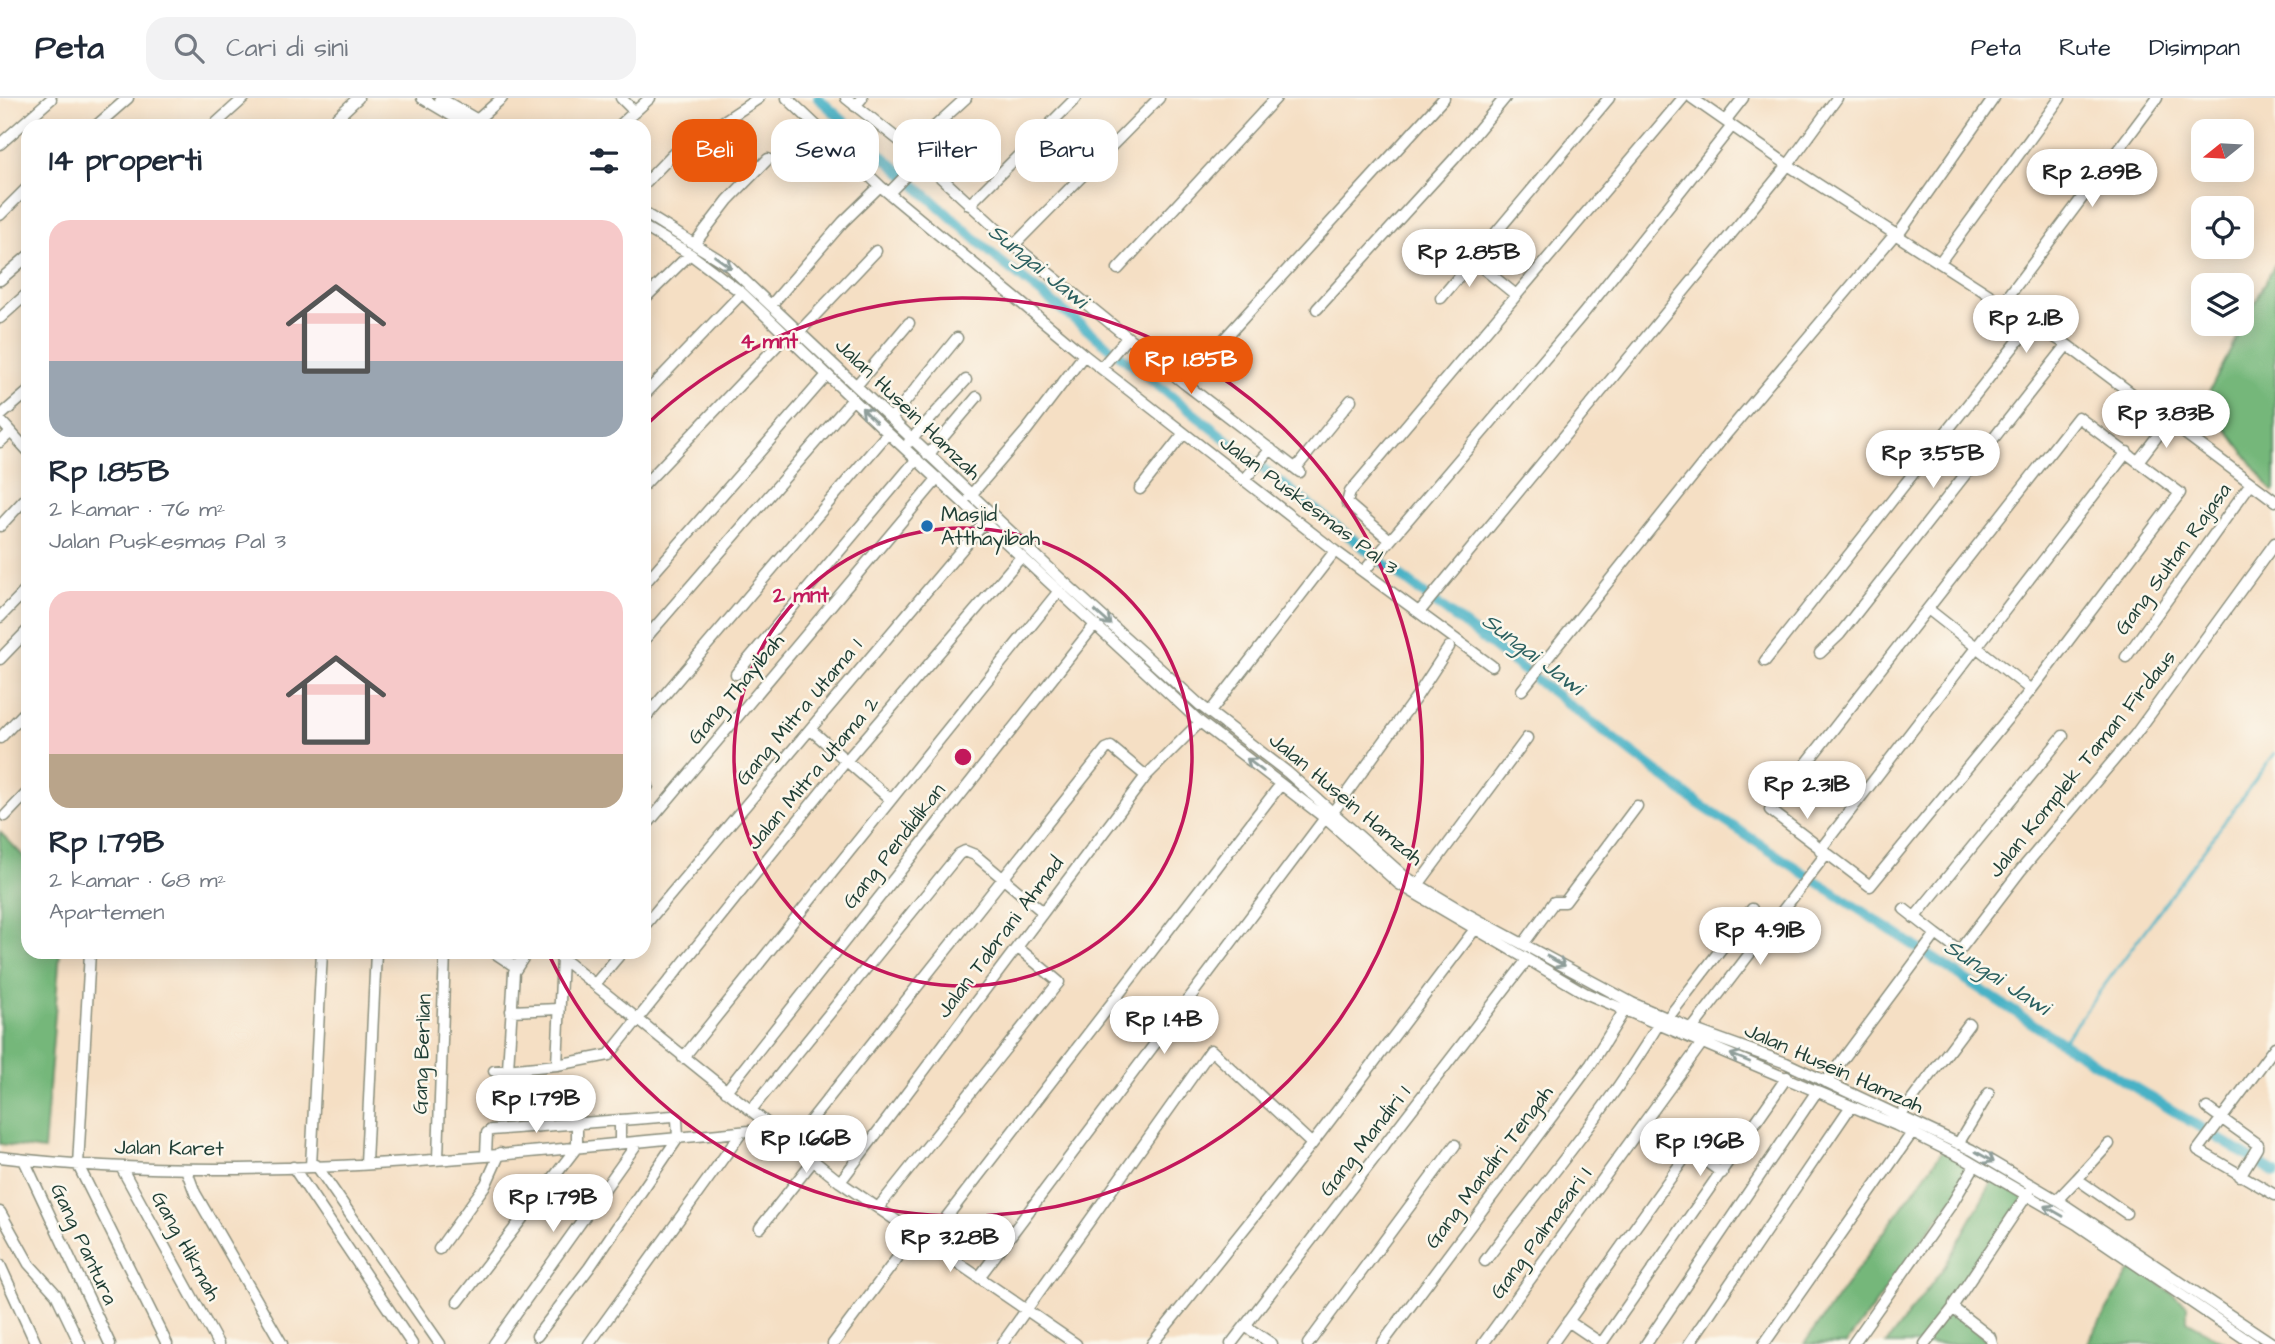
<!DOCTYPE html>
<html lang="id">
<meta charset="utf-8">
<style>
:root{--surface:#fff;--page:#f2f2f3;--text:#1f2937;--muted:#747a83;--line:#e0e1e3;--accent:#ea580c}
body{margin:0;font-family:"Architects Daughter",sans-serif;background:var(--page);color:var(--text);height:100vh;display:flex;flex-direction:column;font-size:26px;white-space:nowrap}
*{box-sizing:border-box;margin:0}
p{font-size:23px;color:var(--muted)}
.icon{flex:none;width:38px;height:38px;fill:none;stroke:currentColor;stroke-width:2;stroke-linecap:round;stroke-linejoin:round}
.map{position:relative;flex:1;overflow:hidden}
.sheet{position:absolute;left:21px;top:21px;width:630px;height:840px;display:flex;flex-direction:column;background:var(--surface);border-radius:21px;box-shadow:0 4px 18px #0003}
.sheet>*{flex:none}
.guide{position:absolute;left:672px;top:21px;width:665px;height:63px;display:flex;gap:14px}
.needle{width:46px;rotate:252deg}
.buttons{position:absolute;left:2191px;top:21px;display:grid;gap:14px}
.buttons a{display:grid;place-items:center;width:63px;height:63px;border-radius:14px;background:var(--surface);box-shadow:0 4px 18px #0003;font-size:35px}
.price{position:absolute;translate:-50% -60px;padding:0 16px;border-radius:24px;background:#fff;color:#222;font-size:23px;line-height:46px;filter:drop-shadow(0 2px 4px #0008)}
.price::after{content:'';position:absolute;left:50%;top:42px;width:21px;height:16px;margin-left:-10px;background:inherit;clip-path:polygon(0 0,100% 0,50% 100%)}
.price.active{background:var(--accent);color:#fff}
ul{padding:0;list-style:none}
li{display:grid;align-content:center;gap:14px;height:371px;padding:0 28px}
li span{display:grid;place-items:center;height:217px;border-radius:21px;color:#555}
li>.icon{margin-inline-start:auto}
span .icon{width:126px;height:126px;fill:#fffc;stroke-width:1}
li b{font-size:30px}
h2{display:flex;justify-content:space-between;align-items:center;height:84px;padding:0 28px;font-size:30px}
.pill{padding:0 24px;border-radius:21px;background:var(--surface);box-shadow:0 4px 18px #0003;font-size:24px;line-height:63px}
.pill.active{background:var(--accent);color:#fff}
header{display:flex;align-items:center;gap:42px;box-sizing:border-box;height:98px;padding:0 35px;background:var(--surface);border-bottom:2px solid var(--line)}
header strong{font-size:33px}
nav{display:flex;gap:38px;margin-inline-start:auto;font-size:24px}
.search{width:490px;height:63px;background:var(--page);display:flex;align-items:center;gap:18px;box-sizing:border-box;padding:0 24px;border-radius:21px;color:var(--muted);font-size:26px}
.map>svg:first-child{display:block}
.forest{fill:#74b77a;stroke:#4a7a57;stroke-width:2}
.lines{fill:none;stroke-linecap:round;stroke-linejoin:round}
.stream{stroke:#48b2c6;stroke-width:2.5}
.canal{stroke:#48b2c6;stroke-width:10}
.minor-casing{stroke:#8a8e7c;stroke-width:13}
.minor{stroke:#fff;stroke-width:10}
.oneway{stroke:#8f9e9a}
.ring{fill:none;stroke:#c2185b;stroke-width:3.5}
.poi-dot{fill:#1f6fb2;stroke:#fbf7ec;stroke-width:2.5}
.labels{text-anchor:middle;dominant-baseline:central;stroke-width:5;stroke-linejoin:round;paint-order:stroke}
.street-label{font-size:21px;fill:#1f3d34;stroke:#fbf7ec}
.poi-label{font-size:21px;fill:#1f3d34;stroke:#fbf7ec;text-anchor:start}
.water-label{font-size:23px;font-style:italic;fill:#2b6060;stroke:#fbf7ec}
.centre{fill:#c2185b;stroke:#fbf7ec;stroke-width:3.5}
.ring-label{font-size:21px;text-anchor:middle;font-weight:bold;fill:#c2185b;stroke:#fbf7ec;stroke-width:5;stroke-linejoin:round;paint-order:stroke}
</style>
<header>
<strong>Peta</strong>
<div class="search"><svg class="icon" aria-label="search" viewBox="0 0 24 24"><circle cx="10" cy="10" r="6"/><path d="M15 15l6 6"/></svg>Cari di sini</div>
<nav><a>Peta</a><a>Rute</a><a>Disimpan</a></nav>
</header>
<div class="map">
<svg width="2275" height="1246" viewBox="0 0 2275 1246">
<rect width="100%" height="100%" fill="#fbf7ec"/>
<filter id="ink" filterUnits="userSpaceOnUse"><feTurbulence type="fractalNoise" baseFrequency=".0143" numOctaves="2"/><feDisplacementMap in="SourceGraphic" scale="14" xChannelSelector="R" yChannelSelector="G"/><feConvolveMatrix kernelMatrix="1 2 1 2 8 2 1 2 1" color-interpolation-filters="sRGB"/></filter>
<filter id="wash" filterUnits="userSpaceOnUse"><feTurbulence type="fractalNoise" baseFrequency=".00686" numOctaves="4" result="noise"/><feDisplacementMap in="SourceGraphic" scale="28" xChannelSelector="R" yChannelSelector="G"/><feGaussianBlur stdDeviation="1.57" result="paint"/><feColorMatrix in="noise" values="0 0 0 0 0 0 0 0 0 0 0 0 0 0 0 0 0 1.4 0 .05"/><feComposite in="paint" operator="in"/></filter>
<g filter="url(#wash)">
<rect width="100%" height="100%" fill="#f5dfc4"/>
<path class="forest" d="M2275,166v226l-2,2 -68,-92z
M0,734l28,29v91h32l-16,198 -44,-6z
M1943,1052l33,17 -130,177h-42z
M1999,1071l32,18 -81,121 41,36h-105l59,-78z
M2134,1166l53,41v16l40,23h-140z"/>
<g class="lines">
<path class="stream" d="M2062,945l213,-290"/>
<path class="canal" d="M818,0l182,163 373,294 326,249 363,239 213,130"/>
</g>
</g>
<g filter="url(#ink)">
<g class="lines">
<g class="minor-casing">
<path id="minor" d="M422,0l47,28
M440,0l48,28
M621,0l14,14
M787,0l93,88 204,169 251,196 157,115
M846,0l64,51 104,96 170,138 260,-285
M1692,0l96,67 279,180 208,156
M855,8l7,-8
M477,22l25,-22
M1725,23l18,-23
M96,28l32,-28
M213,28l31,-28
M328,28l30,-28
M619,28l31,-28
M0,46l51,-45
M910,51l56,-51
M644,86l28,-29 87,-57
M889,95l32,-33
M969,107l107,-107
M644,115l84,52 336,317 136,123 87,67 117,104 63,38 165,89 60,26 94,34 186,87 85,50 216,144
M0,117l28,-28
M644,129l46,27 52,39 146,140 312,289 125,96 74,66 186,109 311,132 67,33 115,67 175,119
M1898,137l96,-137
M695,145l33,-43 40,-41
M1014,147l145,-147
M1473,162l43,35
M1940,164l120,-164
M1118,171l158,-171
M0,182l28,-24
M1441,200l168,-200
M644,201l46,-45
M2004,204l153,-204
M772,206l71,-82 37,-36
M1317,211l137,-150 51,-61
M0,220l28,-25
M800,233l76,-80
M1101,270l26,-30
M1184,285l116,89
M856,288l53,-63
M644,297l98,-102
M0,318l28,-24
M2078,319l102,76 -149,197 -161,196 -100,-76z
M891,321l66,-81
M0,322l28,31
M0,344l11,-10
M909,344l57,-62
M928,357l49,-58
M2139,362l30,-39
M1296,370l55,-68
M1244,382l27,-31
M644,387l143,-150
M1140,391l44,-56
M970,398l56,-65 58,-76
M0,428l28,-30
M1390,442l-43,-37 3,-11 333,-394
M1365,472l218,-256 149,-188
M644,486l183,-209
M1928,511l103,81
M1420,513l368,-446 49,-67
M0,519l28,-29
M644,542l209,-241
M1820,555l20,-19 227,-289
M2126,559l125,-174
M0,561l28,-29
M1765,563l268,-339
M736,576l181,-215
M1522,592l206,-258 168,-199
M1210,614l125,-161
M644,621l244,-286
M810,631l80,70
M0,640l28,-29
M644,693l4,-5
M1333,714l84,-116 32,-49
M5,718l23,-24
M644,730l294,-350
M1820,752l307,-398
M1418,787l109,-147
M1914,820l149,-182
M644,828l340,-403
M1936,836l23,17 62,-81 114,-135 140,-192
M1524,845l30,-41h11l72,-96
M90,854l-12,213 89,179
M554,854l286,230 236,162
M495,855l21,14
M595,886l27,-32
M511,913l48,-2
M1667,921l85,-110
M1692,931l134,-175
M2275,949l-77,103 77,45
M683,960l376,-467
M557,967l5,-107
M508,971l6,-97 13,-20
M494,973l63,-6 52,-10 237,-294 175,-204
M1826,984l110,-148 -32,-25
M726,993l368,-465
M2207,1010l50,36v4l-17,28
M751,1012l208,-256 6,-3 10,4 68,57
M1900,1018l69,-92
M620,1022v23
M792,1046l314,-395 5,-2 35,29
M1958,1046l31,-51
M1690,1052l32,23
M486,1056l1,-21 4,-3 182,-14 4,2 1,20 -89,130 -52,68
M0,1059c256,31 517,-5 773,-28
M438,1060l7,-206
M24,1062l86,184
M366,1065l10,-211
M316,1067l124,179
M311,1068l11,-214
M121,1069l97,177
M293,1069l119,177
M186,1071l9,24 87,151
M2077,1081l32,-35
M840,1084l306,-406 54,-54
M2057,1102l20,-21 49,34
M878,1110l181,-226 -42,-35
M0,1114l29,52 27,30 24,50
M760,1130l53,-67
M928,1143l353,-457
M439,1151l47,-65 14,-31
M1485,1163c59,-78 123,-152 173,-236
M0,1167l36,79
M980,1178l345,-458
M458,1204l119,-155v-24
M1568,1223l34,23
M1245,1228l27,18
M494,1246l144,-202
M589,1246l153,-212
M833,1246l83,-111
M1002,1246l209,-294 101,94
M1152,1246l160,-200 163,-215
M1231,1246l296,-384
M1308,1246l147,-199
M1382,1246l209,-280 33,-53
M1483,1246l219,-301
M1552,1246l144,-202
M1601,1246l186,-267
M1646,1246l171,-253
M1689,1246l162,-238
M1764,1246l148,-211
M1853,1246l100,-142 22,-37
M1925,1246l29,-37
M1992,1246l-2,-7 -36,-28v-5l75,-112"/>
</g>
<use href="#minor" class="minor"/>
</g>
<defs><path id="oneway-shaft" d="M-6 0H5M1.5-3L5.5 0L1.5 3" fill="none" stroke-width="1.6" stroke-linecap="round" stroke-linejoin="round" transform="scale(1.75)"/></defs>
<g class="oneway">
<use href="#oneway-shaft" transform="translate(723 164) rotate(36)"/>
<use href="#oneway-shaft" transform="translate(869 317) rotate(-135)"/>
<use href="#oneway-shaft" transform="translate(1103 520) rotate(42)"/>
<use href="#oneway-shaft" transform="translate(1255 667) rotate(-143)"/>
<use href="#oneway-shaft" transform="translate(1556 863) rotate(29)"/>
<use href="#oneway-shaft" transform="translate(1740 960) rotate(-158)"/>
<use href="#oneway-shaft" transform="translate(1985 1059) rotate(30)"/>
<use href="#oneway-shaft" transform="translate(2054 1113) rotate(-150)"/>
</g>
</g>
<g class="ring">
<circle cx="963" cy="659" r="229"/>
<path d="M644 329A459 459 0 1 1 549 857"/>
</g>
<circle class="poi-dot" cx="927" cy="428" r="7"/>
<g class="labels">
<g class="street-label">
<text transform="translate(908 311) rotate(44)">Jalan Husein Hamzah</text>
<text transform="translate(1309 407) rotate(37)">Jalan Puskesmas Pal 3</text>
<text transform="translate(2173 461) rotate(-54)">Gang Sultan Rajasa</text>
<text transform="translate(736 591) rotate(-50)">Gang Thayibah</text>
<text transform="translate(799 614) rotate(-50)">Gang Mitra Utama 1</text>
<text transform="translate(2082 666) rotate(-51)">Jalan Komplek Taman Firdaus</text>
<text transform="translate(813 675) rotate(-50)">Jalan Mitra Utama 2</text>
<text transform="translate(1346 701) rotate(40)">Jalan Husein Hamzah</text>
<text transform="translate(894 748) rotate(-52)">Gang Pendidikan</text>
<text transform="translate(1000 839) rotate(-53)">Jalan Tabrani Ahmad</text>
<text transform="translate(422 956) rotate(-88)">Gang Berlian</text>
<text transform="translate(1834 970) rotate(24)">Jalan Husein Hamzah</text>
<text transform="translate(1365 1043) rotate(-52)">Gang Mandiri 1</text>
<text transform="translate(169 1050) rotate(1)">Jalan Karet</text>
<text transform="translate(1489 1069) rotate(-53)">Gang Mandiri Tengah</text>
<text transform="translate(1541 1135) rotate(-54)">Gang Palmasari I</text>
<text transform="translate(84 1146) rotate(65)">Gang Pantura</text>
<text transform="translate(186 1148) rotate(61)">Gang Hikmah</text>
</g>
<g class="poi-label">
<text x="941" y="416">Masjid<tspan x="941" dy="24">Atthayibah</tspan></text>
</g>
<g class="water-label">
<text transform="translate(1038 168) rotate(39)">Sungai Jawi</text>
<text transform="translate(1533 556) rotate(37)">Sungai Jawi</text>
<text transform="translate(1997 879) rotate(33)">Sungai Jawi</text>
</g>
</g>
<circle cx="963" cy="659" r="10" class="centre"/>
<g class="ring-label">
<text x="769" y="250">4 mnt</text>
<text x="801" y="504">2 mnt</text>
</g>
</svg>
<div class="buttons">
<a><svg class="needle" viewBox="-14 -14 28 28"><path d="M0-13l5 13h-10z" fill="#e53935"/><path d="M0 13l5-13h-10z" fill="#747a83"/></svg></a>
<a><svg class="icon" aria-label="locate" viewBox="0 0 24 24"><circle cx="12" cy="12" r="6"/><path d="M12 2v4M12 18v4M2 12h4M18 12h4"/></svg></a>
<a><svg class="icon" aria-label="layers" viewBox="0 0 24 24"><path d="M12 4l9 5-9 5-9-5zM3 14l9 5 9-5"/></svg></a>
</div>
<b class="price" style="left:2092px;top:111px">Rp 2.89B</b>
<b class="price" style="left:1469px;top:191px">Rp 2.85B</b>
<b class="price" style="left:2026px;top:257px">Rp 2.1B</b>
<b class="price active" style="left:1191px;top:298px">Rp 1.85B</b>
<b class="price" style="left:2166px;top:352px">Rp 3.83B</b>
<b class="price" style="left:1933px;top:392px">Rp 3.55B</b>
<b class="price" style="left:1807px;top:723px">Rp 2.31B</b>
<b class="price" style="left:1760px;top:869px">Rp 4.91B</b>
<b class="price" style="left:1164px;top:958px">Rp 1.4B</b>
<b class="price" style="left:536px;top:1037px">Rp 1.79B</b>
<b class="price" style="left:806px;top:1077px">Rp 1.66B</b>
<b class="price" style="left:1700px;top:1080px">Rp 1.96B</b>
<b class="price" style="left:553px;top:1136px">Rp 1.79B</b>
<b class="price" style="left:950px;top:1176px">Rp 3.28B</b>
<div class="guide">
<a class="pill active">Beli</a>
<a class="pill">Sewa</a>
<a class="pill">Filter</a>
<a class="pill">Baru</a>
</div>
<section class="sheet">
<h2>14 properti<svg class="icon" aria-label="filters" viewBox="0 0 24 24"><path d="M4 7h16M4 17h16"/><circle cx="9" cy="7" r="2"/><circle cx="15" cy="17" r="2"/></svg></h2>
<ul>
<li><span style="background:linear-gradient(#f6c9c9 65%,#9aa5b1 0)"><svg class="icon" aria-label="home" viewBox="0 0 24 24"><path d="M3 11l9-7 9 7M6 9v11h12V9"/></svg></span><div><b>Rp 1.85B</b><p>2 kamar · 76 m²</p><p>Jalan Puskesmas Pal 3</p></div></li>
<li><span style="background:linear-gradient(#f6c9c9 75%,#b9a48a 0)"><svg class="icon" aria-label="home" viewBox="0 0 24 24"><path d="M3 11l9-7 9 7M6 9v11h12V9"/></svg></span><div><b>Rp 1.79B</b><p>2 kamar · 68 m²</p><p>Apartemen</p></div></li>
</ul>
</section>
</div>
